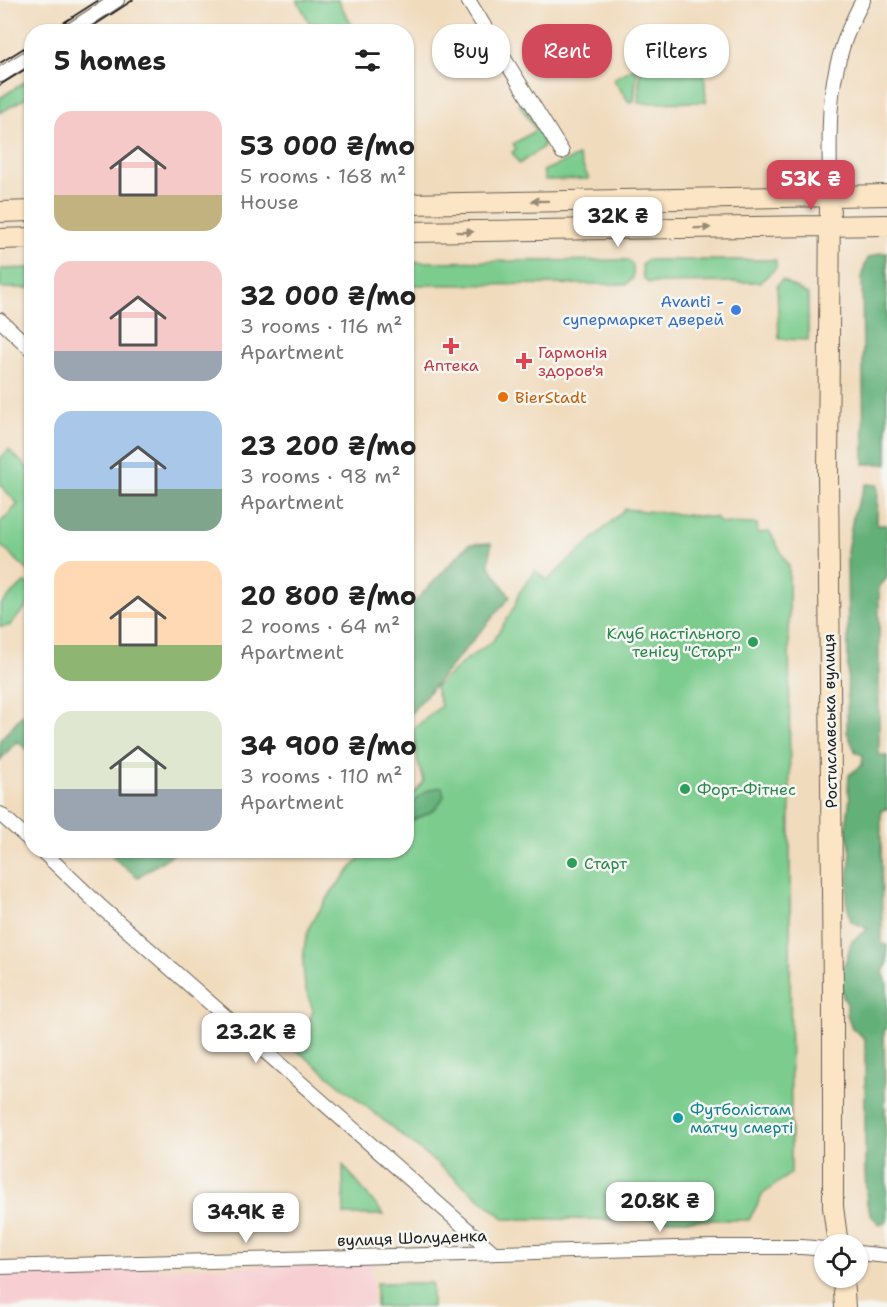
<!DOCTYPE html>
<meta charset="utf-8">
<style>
:root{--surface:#fff;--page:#f2f2f2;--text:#222;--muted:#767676;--accent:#d1495b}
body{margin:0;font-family:"Shantell Sans",sans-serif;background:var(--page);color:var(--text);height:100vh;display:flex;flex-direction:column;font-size:22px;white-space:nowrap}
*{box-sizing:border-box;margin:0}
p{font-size:20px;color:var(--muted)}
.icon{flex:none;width:33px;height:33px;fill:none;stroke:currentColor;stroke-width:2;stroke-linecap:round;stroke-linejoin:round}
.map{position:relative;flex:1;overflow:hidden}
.drawer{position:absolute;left:24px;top:24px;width:390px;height:834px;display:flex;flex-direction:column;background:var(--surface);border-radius:24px;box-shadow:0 2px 4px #0004}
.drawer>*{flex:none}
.top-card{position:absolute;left:432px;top:24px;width:364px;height:54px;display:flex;gap:12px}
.controls{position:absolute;left:814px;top:1234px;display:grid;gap:12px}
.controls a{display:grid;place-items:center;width:54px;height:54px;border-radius:50%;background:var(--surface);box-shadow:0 2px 4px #0004;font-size:30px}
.price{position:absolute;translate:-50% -51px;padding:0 14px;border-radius:12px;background:#fff;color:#222;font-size:20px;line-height:39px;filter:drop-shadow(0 2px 3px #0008)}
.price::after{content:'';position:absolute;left:50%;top:36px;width:18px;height:14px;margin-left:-9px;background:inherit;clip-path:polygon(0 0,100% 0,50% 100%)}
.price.on{background:var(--accent);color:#fff}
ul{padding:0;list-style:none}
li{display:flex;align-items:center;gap:18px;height:150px;padding:0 30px}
li span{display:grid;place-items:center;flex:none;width:168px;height:120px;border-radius:18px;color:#555}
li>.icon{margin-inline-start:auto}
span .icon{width:72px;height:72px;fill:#fffc;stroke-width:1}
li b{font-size:26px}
h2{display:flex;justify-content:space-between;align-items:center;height:72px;padding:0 30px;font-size:26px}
.chip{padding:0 21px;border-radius:24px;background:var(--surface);box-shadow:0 2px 4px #0004;font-size:21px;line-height:54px}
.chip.on{background:var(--accent);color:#fff}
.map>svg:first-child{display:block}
.built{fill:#f7cfd2}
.green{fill:#7bcc8e;stroke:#4c7455;stroke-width:1.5}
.forest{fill:#64b079;stroke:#40664a;stroke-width:1.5}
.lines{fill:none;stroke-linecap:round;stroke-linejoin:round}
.street-casing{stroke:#675f54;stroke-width:16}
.secondary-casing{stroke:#675f54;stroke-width:22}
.street{stroke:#fff;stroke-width:14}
.secondary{stroke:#fce5c4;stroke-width:20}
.tram{stroke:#1c1c1c;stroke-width:1.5}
.oneway{fill:#978b78}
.shop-dot{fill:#3f7fe0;stroke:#f6f6f2;stroke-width:2}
.health-dot{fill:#e0444e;stroke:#f6f6f2;stroke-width:2}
.food-dot{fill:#e8710a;stroke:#f6f6f2;stroke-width:2}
.leisure-dot{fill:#2e9e5b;stroke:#f6f6f2;stroke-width:2}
.culture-dot{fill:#0f9aa8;stroke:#f6f6f2;stroke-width:2}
.labels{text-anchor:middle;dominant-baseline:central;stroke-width:5;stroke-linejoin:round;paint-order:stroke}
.shop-label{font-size:16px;fill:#366cbe;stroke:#f6f6f2;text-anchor:end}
.health-label{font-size:16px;fill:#be3a42;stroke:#f6f6f2;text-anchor:start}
.food-label{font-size:16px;fill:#c56008;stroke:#f6f6f2;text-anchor:start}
.leisure-label{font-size:16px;fill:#27864d;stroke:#f6f6f2;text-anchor:start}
.street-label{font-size:16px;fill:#1c1c1c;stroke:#f6f6f2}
.culture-label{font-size:16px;fill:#0d838f;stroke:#f6f6f2;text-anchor:start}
</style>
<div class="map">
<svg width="887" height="1307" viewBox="0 0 887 1307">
<rect width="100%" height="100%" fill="#f6f6f2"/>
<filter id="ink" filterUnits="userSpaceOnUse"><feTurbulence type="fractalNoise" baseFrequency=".0167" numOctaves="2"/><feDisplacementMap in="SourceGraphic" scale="12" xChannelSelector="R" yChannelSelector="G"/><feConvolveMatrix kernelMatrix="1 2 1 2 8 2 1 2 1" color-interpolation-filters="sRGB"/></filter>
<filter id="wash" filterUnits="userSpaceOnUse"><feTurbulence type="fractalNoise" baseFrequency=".008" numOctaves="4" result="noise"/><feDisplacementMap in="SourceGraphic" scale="24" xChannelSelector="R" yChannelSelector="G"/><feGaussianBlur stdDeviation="1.35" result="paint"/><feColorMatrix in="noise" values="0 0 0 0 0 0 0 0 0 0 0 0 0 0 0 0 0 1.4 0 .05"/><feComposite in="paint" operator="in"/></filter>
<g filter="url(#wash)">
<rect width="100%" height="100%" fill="#f1dbbd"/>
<path class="built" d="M372,1263v44h-372v-35z"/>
<path class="green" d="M297,0h41l15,27 -7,4h-32z
M703,31l-8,23 8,12h-60l-6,3 -3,32 -5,1 -16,-23z
M640,69h64l2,33 -68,1z
M31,78v19l-1,-2 -30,18v-15z
M523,102l21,35 -1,10 -24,17 -7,-12 4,-3 -3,-5 23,-14 -17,-26z
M578,156l11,23 -44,1 -2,-9z
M628,260l5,5v13l-6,6 -220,1v-23z
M646,260h130v8l-16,14 -112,1 -5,-6 -1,-12z
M31,268v20h-31v-19z
M782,280l26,15v45l-29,-1 -2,-54z
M9,450l22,21v102l-31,-28v-22l18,-19 -18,-19v-27z
M625,509l92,9 3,5 37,1 1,9 12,-1 19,35 2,606 -28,21 -14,26 -244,-1 -217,-176 23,-25 2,-8 -8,-23 -2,-25 2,-19 5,-18 23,-35 33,-39 40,-1 1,-48 17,-21 -6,-19 -5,-33 28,-23 -6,-19 32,-28 26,-18 22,-35 4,-13 16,-22 13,9z
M24,583l7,1v18l-22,24 -9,1v-22z
M343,1165l41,50h-40z
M376,1283h56v24h-56z"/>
<path class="forest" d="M880,253h7v211h-23l-2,-191 6,-15z
M866,484l12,1 -1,40h10v53l-8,9v168l8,1v53l-6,1 1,135h5v19l-4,8 4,11v46l-3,1 3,192 -8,2 -8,-9 -4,-11 -2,-31v-134l-13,-11 -5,-14v-11l-4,-5 -3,-24 7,-16 4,-16 17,-13 -17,-8 -5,-20 5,-49 -5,-24 4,-30 -2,-8 1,-15 13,-10 1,-10 -7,-2 -9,-21 1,-88 -1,-93 7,-39z
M491,543l-2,22 21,32 -100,117 -3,10v-114l62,-66z
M31,705v48l-14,-12 -17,19v-20z
M442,787l2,9c-2,4 -5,9 -9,13 -8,7 -19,8 -28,14v-14c10,-11 18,-21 35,-22z
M117,851v-1l61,1 -40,26 -26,-20z"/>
</g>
<g filter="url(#ink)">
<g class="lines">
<g class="street-casing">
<path id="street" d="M468,0l94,152
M68,32l49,-32
M0,75l32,-20
M830,196c0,-48 -4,-98 11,-144 5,-19 13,-35 22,-52
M0,320l32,30
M0,814l32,28
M41,850l60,57 393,346
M858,1253l29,3
M0,1267l711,-20h91l23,2"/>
</g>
<g class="secondary-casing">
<path id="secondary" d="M830,196l-2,279 5,517v215l5,38
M406,204l481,-9
M0,212l32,-1
M406,232l481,-7
M0,239l32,-1
M843,1278l2,29"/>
</g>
<use href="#street" class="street"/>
<use href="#secondary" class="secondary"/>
<path class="tram" d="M49,32l50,-32
M84,32l49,-32
M0,63l32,-20
M0,85l32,-20"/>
</g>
<defs><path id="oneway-solid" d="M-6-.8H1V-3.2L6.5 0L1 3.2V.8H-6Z" transform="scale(1.5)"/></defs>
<g class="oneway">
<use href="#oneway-solid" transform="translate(540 201) rotate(179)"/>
<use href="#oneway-solid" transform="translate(702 228) rotate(-1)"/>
<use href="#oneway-solid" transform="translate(465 232) rotate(-1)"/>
</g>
</g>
<circle class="shop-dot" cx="736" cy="310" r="6"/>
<g class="health-dot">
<path d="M448 337h6v6h6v6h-6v6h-6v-6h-6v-6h6z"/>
<path d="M521 352h6v6h6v6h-6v6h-6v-6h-6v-6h6z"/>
</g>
<circle class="food-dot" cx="503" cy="397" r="6"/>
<g class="leisure-dot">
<circle cx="753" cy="642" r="6"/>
<circle cx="685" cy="789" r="6"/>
<circle cx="572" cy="863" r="6"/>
</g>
<circle class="culture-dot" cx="678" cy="1118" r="6"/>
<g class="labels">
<g class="shop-label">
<text x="724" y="301">Avanti -<tspan x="724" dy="18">супермаркет дверей</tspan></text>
</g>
<g class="health-label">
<text x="538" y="352">Гармонія<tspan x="538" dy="18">здоров'я</tspan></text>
<text x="451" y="365" text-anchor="middle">Аптека</text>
</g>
<g class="food-label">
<text x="515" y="397">BierStadt</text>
</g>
<g class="leisure-label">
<text x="741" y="633" text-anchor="end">Клуб настільного<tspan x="741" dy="18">тенісу "Старт"</tspan></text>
<text x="697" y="789">Форт-Фітнес</text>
<text x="584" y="863">Старт</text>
</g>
<g class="street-label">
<text transform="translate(830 721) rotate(-91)">Ростиславська вулиця</text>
<text transform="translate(412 1238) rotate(-2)">вулиця Шолуденка</text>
</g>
<g class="culture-label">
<text x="690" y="1109">Футболістам<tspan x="690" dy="18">матчу смерті</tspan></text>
</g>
</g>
</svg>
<div class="controls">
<a><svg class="icon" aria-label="locate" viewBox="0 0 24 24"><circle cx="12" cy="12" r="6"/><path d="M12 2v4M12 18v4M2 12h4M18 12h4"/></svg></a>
</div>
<b class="price on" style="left:811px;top:211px">53K ₴</b>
<b class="price" style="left:618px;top:248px">32K ₴</b>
<b class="price" style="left:256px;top:1064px">23.2K ₴</b>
<b class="price" style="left:660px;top:1233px">20.8K ₴</b>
<b class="price" style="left:246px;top:1244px">34.9K ₴</b>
<div class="top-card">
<a class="chip">Buy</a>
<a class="chip on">Rent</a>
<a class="chip">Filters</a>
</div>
<section class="drawer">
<h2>5 homes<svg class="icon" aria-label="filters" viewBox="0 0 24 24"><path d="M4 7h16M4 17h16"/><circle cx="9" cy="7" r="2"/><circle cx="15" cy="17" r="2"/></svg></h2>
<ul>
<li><span style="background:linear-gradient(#f6c9c9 70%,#c2b280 0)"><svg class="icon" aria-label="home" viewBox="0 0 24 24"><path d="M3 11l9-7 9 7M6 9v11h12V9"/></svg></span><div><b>53 000 ₴/mo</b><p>5 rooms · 168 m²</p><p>House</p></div></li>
<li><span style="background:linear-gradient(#f6c9c9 75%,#9aa5b1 0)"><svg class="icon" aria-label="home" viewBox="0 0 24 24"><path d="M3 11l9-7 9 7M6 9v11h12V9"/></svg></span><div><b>32 000 ₴/mo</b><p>3 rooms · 116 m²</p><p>Apartment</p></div></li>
<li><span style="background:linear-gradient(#a9c7e8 65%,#7fa58c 0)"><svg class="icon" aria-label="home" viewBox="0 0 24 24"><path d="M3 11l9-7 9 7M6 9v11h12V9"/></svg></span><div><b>23 200 ₴/mo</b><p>3 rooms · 98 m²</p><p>Apartment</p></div></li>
<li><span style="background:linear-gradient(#ffd9b3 70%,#8fb573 0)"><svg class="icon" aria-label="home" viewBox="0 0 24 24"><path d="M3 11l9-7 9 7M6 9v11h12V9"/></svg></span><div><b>20 800 ₴/mo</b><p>2 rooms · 64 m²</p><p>Apartment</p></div></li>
<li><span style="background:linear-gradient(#dfe7d0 65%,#9aa5b1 0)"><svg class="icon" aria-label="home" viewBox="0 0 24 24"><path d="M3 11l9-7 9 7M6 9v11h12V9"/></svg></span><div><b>34 900 ₴/mo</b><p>3 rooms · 110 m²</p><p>Apartment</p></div></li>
</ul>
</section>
</div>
